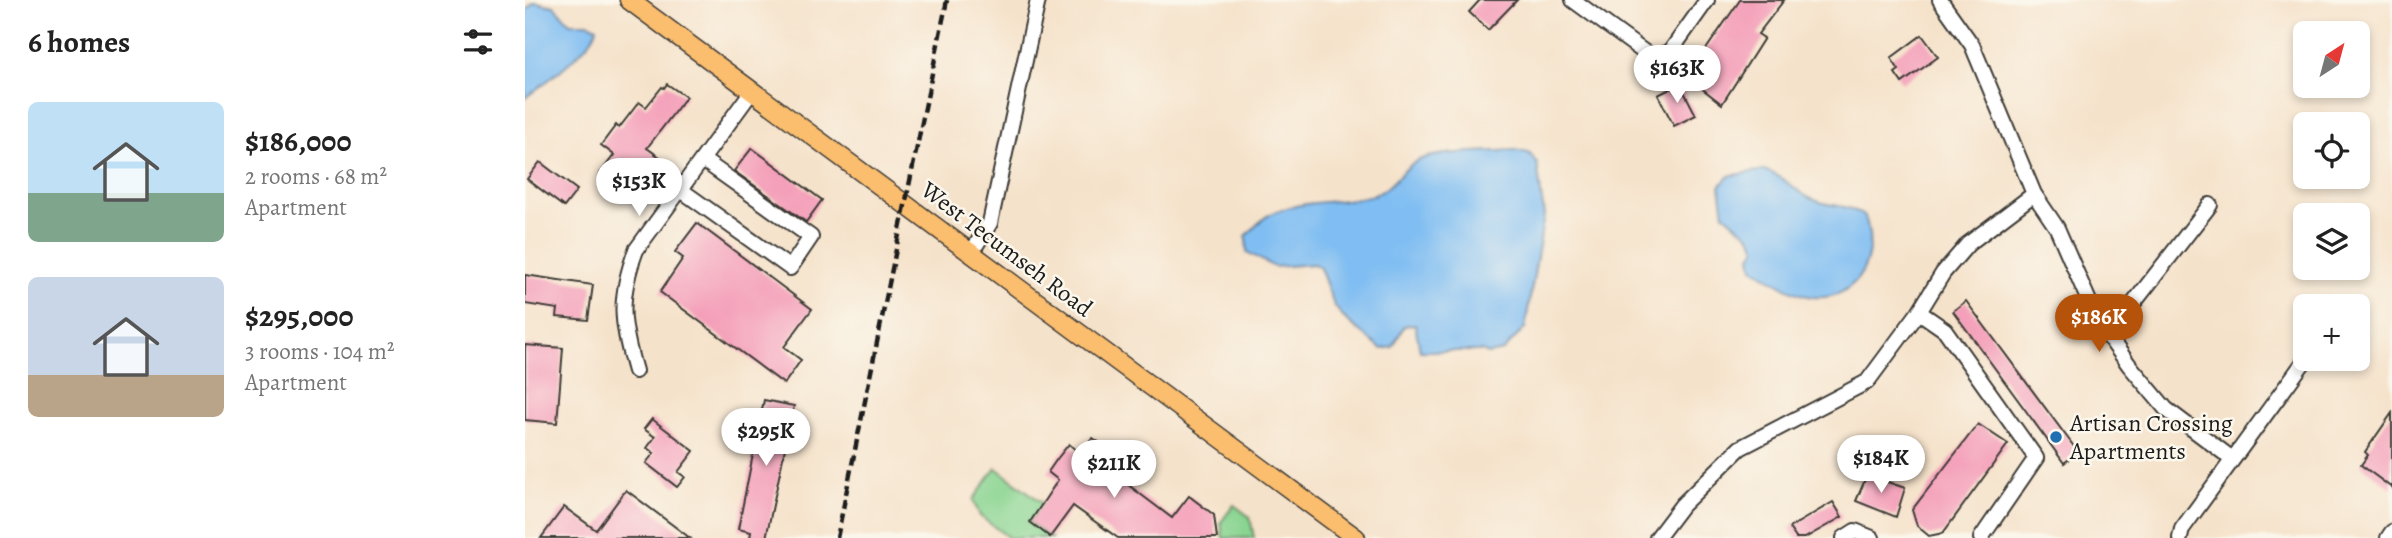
<!DOCTYPE html>
<meta charset="utf-8">
<style>
:root{--surface:#fff;--page:#f6f6f6;--text:#222;--muted:#767676;--accent:#b45309}
body{margin:0;font-family:Alegreya,serif;background:var(--page);color:var(--text);height:100vh;display:flex;flex-direction:column;font-size:26px;white-space:nowrap}
*{box-sizing:border-box;margin:0}
p{font-size:23px;color:var(--muted)}
.icon{flex:none;width:38px;height:38px;fill:none;stroke:currentColor;stroke-width:2;stroke-linecap:round;stroke-linejoin:round}
.map{position:relative;flex:1;overflow:hidden}
.side{display:flex;flex-direction:column;background:var(--surface);width:525px}
.side>*{flex:none}
.needle{width:46px;rotate:36deg}
.buttons{position:absolute;left:1768px;top:21px;display:grid;gap:14px}
.buttons a{display:grid;place-items:center;width:77px;height:77px;border-radius:10px;background:var(--surface);box-shadow:0 4px 10px #0003;font-size:35px}
.price{position:absolute;translate:-50% -60px;padding:0 16px;border-radius:24px;background:#fff;color:#222;font-size:23px;line-height:46px;filter:drop-shadow(0 2px 4px #0008)}
.price::after{content:'';position:absolute;left:50%;top:42px;width:21px;height:16px;margin-left:-10px;background:inherit;clip-path:polygon(0 0,100% 0,50% 100%)}
.price.on{background:var(--accent);color:#fff}
ul{padding:0;list-style:none}
li{display:flex;align-items:center;gap:21px;height:175px;padding:0 28px}
li span{display:grid;place-items:center;flex:none;width:196px;height:140px;border-radius:10px;color:#555}
li>.icon{margin-inline-start:auto}
span .icon{width:84px;height:84px;fill:#fffc;stroke-width:1}
li b{font-size:30px}
h2{display:flex;justify-content:space-between;align-items:center;height:84px;padding:0 28px;font-size:30px}
main{display:flex;flex:1;min-height:0}
.map>svg:first-child{display:block}
.green{fill:#89d491;stroke:#527856;stroke-width:2}
.water{fill:#7fbdf2;stroke:#4e6c87;stroke-width:2}
.building{fill:#f4a0ba}
.lines{fill:none;stroke-linecap:round;stroke-linejoin:round}
.minor-casing{stroke:#3d3a36;stroke-width:18}
.major-casing{stroke:#3d3a36;stroke-width:21}
.minor{stroke:#fff;stroke-width:14}
.major{stroke:#fbbd6e;stroke-width:18}
.rail{stroke:#1c1c1c;stroke-width:4.5;stroke-dasharray:10 5;stroke-linecap:butt}
.poi-dot{fill:#1f6fb2;stroke:#fbf7ec;stroke-width:2.5}
.labels{text-anchor:middle;dominant-baseline:central;stroke-width:5;stroke-linejoin:round;paint-order:stroke}
.street-label{font-size:24px;fill:#1c1c1c;stroke:#fbf7ec}
.poi-label{font-size:24px;fill:#1c1c1c;stroke:#fbf7ec;text-anchor:start}
</style>
<main>
<section class="side">
<h2>6 homes<svg class="icon" aria-label="filters" viewBox="0 0 24 24"><path d="M4 7h16M4 17h16"/><circle cx="9" cy="7" r="2"/><circle cx="15" cy="17" r="2"/></svg></h2>
<ul>
<li><span style="background:linear-gradient(#bfe0f5 65%,#7fa58c 0)"><svg class="icon" aria-label="home" viewBox="0 0 24 24"><path d="M3 11l9-7 9 7M6 9v11h12V9"/></svg></span><div><b>$186,000</b><p>2 rooms · 68 m²</p><p>Apartment</p></div></li>
<li><span style="background:linear-gradient(#c9d6e8 70%,#b9a48a 0)"><svg class="icon" aria-label="home" viewBox="0 0 24 24"><path d="M3 11l9-7 9 7M6 9v11h12V9"/></svg></span><div><b>$295,000</b><p>3 rooms · 104 m²</p><p>Apartment</p></div></li>
</ul>
</section>
<div class="map">
<svg width="1867" height="538" viewBox="0 0 1867 538">
<rect width="100%" height="100%" fill="#fbf7ec"/>
<filter id="ink" filterUnits="userSpaceOnUse"><feTurbulence type="fractalNoise" baseFrequency=".0143" numOctaves="2"/><feDisplacementMap in="SourceGraphic" scale="14" xChannelSelector="R" yChannelSelector="G"/><feConvolveMatrix kernelMatrix="1 2 1 2 8 2 1 2 1" color-interpolation-filters="sRGB"/></filter>
<filter id="wash" filterUnits="userSpaceOnUse"><feTurbulence type="fractalNoise" baseFrequency=".00686" numOctaves="4" result="noise"/><feDisplacementMap in="SourceGraphic" scale="28" xChannelSelector="R" yChannelSelector="G"/><feGaussianBlur stdDeviation="1.57" result="paint"/><feColorMatrix in="noise" values="0 0 0 0 0 0 0 0 0 0 0 0 0 0 0 0 0 1.4 0 .05"/><feComposite in="paint" operator="in"/></filter>
<g filter="url(#wash)">
<rect width="100%" height="100%" fill="#f5e2ca"/>
<path class="green" d="M471,468l48,36 -14,18 21,16h-42l-29,-22 -7,-16z
M709,505l16,12 4,21h-31l-2,-16z"/>
<path class="water" d="M10,2l19,4 16,17h18l9,4c-1,19 -56,59 -72,71v-87z
M990,150l14,3 8,10 7,53 -19,112 -22,23 -15,3 -6,-3h-62l-5,-27 -11,2 -11,21 -12,2 -38,-32 -9,-12 -14,-37 -6,-4 -40,3 -27,-15 -1,-16c7,-7 15,-17 23,-21 33,-17 70,-10 104,-20 20,-6 28,-27 46,-35 20,-9 73,-8 96,-10z
M1239,170c24,8 28,20 48,29 19,9 36,4 53,18 14,38 -6,84 -52,80 -21,-2 -43,-19 -60,-29l-2,-12 5,-7 -4,-11 -28,-24 -4,-28 9,-10z"/>
<g id="blocks">
<path class="building" d="M955,0h37l-29,30 -19,-18z
M1215,0h44l-26,34 6,4 -42,66 -35,-27z
M1397,35l16,22 -36,26 -7,-10 4,-3 -8,-12z
M142,84l19,13 -39,51 14,10 -33,38 -29,-21 15,-20 -13,-10 15,-20 3,3 20,-26 7,5 16,-20 2,1z
M1155,84l16,31 -22,11 -16,-31z
M227,148l70,52 -16,22 -72,-51z
M15,162l37,28 -13,17 -37,-28z
M172,223l115,86 -28,38 17,13 -17,24 -124,-92 23,-34 -8,-6z
M0,275l68,10 -5,35 -31,-3 1,-8 -33,-5z
M1441,301l112,151 -14,11 -111,-152z
M0,345l38,3 -6,75 -32,-3z
M239,400l30,6 -28,132h-16l1,-6 -13,-3z
M1867,413v75l-31,-23 7,-10 -3,-3z
M127,419l42,32 -16,21 7,5 -8,10 -31,-24 8,-10 -7,-5 8,-11 -11,-8z
M1453,424l30,20 -65,89 -14,3 -12,-10 -5,-16z
M568,438l34,25 -8,15 53,40 17,-22 25,19 3,23h-99l-45,-32 -23,31 -20,-15 28,-42 -10,-8 9,-13 12,-15 9,8z
M1342,475l38,13 -9,29 -40,-16z
M101,490l64,48h-149l23,-31 32,23z
M1308,502l9,15 -37,21h-9l-7,-10z"/>
</g>
</g>
<g filter="url(#ink)">
<use href="#blocks" fill-opacity="0" stroke="#3d3a36" stroke-width="2"/>
<g class="lines">
<g class="minor-casing">
<path id="minor" d="M1048,0l71,52 12,5 14,-5 37,-52
M1415,0l32,45 62,149 -66,50 -25,29 -24,39 26,18 91,128 -55,80
M156,190l109,78 21,-31 -108,-77
M1509,194l23,34 41,94 31,43 37,44 65,49
M446,253l19,-30 48,-223
M1583,336l102,-131
M110,371c-14,-49 -17,-72 1,-121l116,-159
M1132,538l25,-33 58,-57 127,-66 52,-70
M1319,538l11,-7 17,7
M1655,538l2,-9 124,-170
M1863,538l4,-6"/>
</g>
<g class="major-casing">
<path id="major" d="M104,0l727,538"/>
</g>
<use href="#minor" class="minor"/>
<use href="#major" class="major"/>
<path class="rail" d="M312,538l110,-538"/>
</g>
</g>
<circle class="poi-dot" cx="1531" cy="437" r="7"/>
<g class="labels">
<g class="street-label">
<text transform="translate(482 249) rotate(37)">West Tecumseh Road</text>
</g>
<g class="poi-label">
<text x="1545" y="423">Artisan Crossing<tspan x="1545" dy="28">Apartments</tspan></text>
</g>
</g>
</svg>
<div class="buttons">
<a><svg class="needle" viewBox="-14 -14 28 28"><path d="M0-13l5 13h-10z" fill="#e53935"/><path d="M0 13l5-13h-10z" fill="#767676"/></svg></a>
<a><svg class="icon" aria-label="locate" viewBox="0 0 24 24"><circle cx="12" cy="12" r="6"/><path d="M12 2v4M12 18v4M2 12h4M18 12h4"/></svg></a>
<a><svg class="icon" aria-label="layers" viewBox="0 0 24 24"><path d="M12 4l9 5-9 5-9-5zM3 14l9 5 9-5"/></svg></a>
<a>+</a>
</div>
<b class="price" style="left:1152px;top:105px">$163K</b>
<b class="price" style="left:114px;top:218px">$153K</b>
<b class="price on" style="left:1574px;top:354px">$186K</b>
<b class="price" style="left:241px;top:468px">$295K</b>
<b class="price" style="left:1356px;top:495px">$184K</b>
<b class="price" style="left:589px;top:500px">$211K</b>
</div>
</main>
